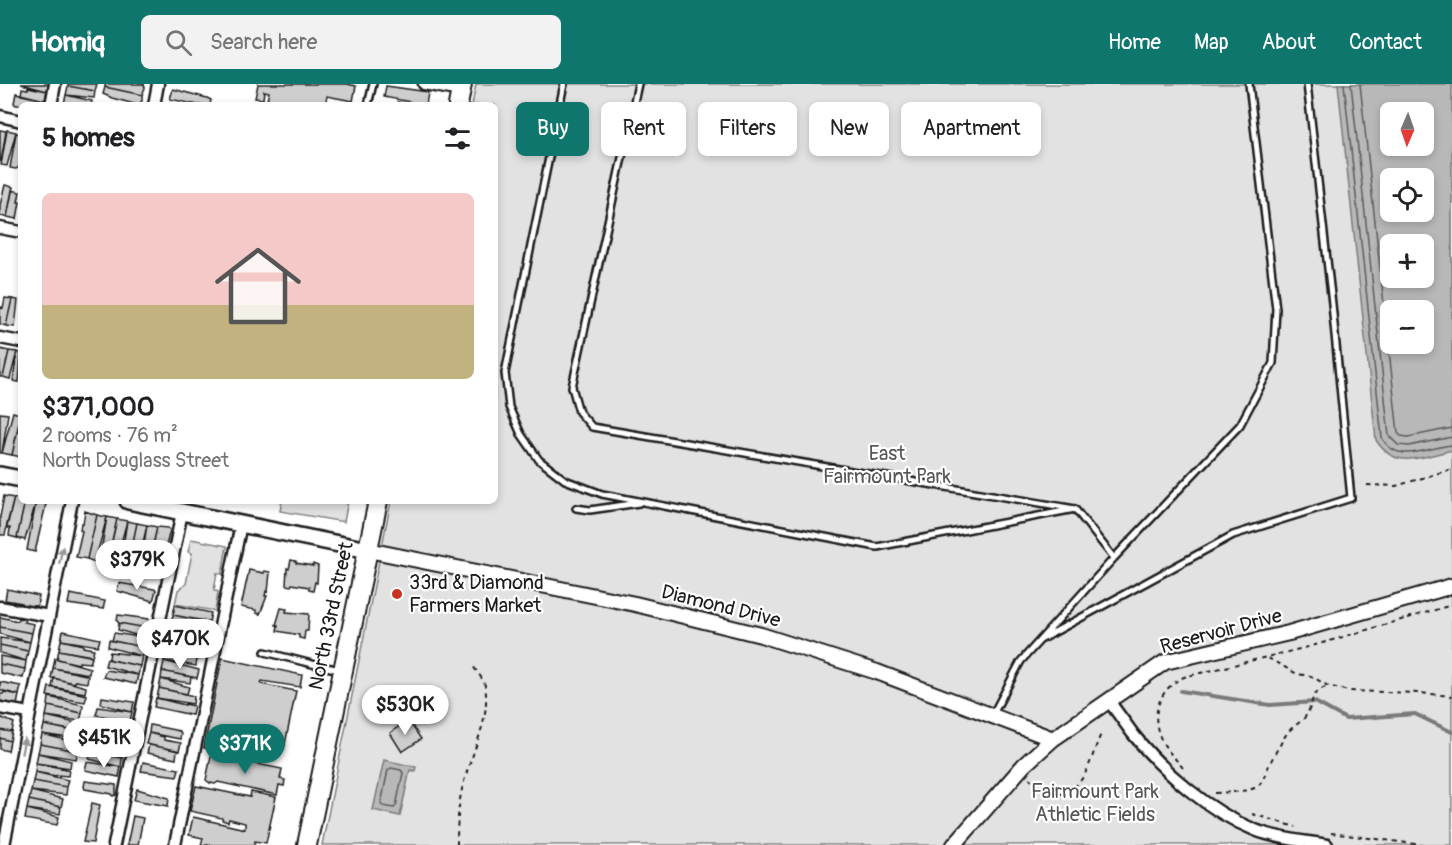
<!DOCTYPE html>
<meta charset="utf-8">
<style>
:root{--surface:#fff;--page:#f2f2f2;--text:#202124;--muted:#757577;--accent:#0f766e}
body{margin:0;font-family:Pangolin,sans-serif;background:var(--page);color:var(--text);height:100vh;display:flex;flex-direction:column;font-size:22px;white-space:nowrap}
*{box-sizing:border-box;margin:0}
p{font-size:20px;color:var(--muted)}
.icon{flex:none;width:33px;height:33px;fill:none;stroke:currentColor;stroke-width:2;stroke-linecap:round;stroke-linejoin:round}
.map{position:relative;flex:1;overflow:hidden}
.drawer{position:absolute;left:18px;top:18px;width:480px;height:402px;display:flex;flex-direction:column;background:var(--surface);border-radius:9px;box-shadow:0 3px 9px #0003}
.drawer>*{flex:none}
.banner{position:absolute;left:516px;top:18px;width:570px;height:54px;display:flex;gap:12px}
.needle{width:39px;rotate:182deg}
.controls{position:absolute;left:1380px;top:18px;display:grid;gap:12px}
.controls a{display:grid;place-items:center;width:54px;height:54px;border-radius:9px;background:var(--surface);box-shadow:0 3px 9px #0003;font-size:30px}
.price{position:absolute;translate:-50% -51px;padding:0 14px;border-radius:21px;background:#fff;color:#222;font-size:20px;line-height:39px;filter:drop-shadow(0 2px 3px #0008)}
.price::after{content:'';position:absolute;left:50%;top:36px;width:18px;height:14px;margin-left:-9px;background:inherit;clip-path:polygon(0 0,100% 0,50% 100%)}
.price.on{background:var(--accent);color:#fff}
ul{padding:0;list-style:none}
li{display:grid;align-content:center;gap:12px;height:318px;padding:0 24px}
li span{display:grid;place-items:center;height:186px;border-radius:9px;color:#555}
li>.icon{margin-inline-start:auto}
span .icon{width:108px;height:108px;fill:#fffc;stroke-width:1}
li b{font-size:26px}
h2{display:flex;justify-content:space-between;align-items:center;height:72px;padding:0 24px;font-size:26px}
.pill{padding:0 21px;border-radius:9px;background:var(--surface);box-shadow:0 3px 9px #0003;font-size:21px;line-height:54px}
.pill.on{background:var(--accent);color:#fff}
header{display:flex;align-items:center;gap:36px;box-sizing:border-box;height:84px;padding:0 30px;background:var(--accent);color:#fff}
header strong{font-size:28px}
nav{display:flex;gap:33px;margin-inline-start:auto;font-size:21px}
.search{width:420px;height:54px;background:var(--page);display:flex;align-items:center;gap:15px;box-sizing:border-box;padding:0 21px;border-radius:9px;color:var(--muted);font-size:22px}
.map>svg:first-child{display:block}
.green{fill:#e2e2e2;stroke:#7f7f7f;stroke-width:1.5;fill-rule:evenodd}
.water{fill:#b8b8b8;stroke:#7a7a7a;stroke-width:1.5;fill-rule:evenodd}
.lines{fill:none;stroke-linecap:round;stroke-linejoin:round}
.shore{stroke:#5a5a5a;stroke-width:1.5}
.stream{stroke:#7a7a7a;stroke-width:4}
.building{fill:#cecece;stroke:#1c1c1c;stroke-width:1.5}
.service-casing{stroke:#1c1c1c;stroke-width:10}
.minor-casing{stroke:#1c1c1c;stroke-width:15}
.tertiary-casing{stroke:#1c1c1c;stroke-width:18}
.secondary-casing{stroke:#1c1c1c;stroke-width:20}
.primary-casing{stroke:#1c1c1c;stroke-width:22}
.path{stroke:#1c1c1c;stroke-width:2;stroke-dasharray:4.5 4.5;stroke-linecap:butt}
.service{stroke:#fff;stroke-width:5}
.minor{stroke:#fff;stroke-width:10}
.tertiary{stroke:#fff;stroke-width:14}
.secondary{stroke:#fff;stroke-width:15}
.primary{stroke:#fff;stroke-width:18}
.oneway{fill:#999}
.poi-dot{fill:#c8321e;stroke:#fff;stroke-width:2}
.labels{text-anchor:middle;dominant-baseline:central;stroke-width:4.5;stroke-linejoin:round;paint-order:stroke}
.park-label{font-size:20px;fill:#575757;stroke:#fff}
.poi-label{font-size:20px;fill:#1c1c1c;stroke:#fff;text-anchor:start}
.street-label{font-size:20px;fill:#1c1c1c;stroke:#fff}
</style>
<header>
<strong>Homiq</strong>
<div class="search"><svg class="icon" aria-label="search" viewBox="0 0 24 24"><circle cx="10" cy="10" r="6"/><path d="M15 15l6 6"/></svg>Search here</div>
<nav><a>Home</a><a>Map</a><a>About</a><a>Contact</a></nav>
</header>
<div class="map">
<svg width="1452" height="761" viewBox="0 0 1452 761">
<rect width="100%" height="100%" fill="#fff"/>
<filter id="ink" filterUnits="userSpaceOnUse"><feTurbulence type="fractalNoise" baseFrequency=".0167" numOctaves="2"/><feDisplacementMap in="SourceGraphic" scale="12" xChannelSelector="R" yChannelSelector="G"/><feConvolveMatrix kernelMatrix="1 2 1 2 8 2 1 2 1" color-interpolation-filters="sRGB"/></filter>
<g filter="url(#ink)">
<path class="green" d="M476,0h976v761h-1130l69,-344h104v-396h-23zM1390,28h34v34h-34zM1390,94h34v34h-34zM1390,160h34v34h-34zM1390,226h34v34h-34z
M282,417h66l-4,21 -64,-11z
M191,455l36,7 -5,28 -5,-1 -3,17 4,2 -3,19 -40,-7 3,-14 8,-6 6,-31 -4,-1z"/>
<path class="water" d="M1338,0h114v366c-30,7 -57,21 -76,-10zM1390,28h34v34h-34zM1390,94h34v34h-34zM1390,160h34v34h-34zM1390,226h34v34h-34z
M384,676l32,7 -1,4 -5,-1 -10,46 -27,-6z"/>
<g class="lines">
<path class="shore" d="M1344,0l38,354c16,28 45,9 70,7
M1351,0l38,352 9,9 11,1 43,-9
M1360,0l38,349 3,3 7,1 44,-9
M391,684l10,2 2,3 -7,33 -2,2 -11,-2 -2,-2 7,-34z"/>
<path class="stream" d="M1181,607l89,14 45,-3 31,17 69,-5 37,18"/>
</g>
<path class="building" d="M21,0h27l-1,7z
M68,0h29l-2,7 -27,-5z
M105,0h39l1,4 -3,7 -37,-8z
M258,0h89l9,2 -3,15 -26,-5 -2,9h-8l1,-3h-5l-1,3h-18l1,-3 -9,-2 -1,5h-4l1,-2 -15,-3 2,-8 -5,-1 -1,8 -8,-1z
M68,2l27,5 -1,7 -28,-3z
M386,2l42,6 -2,13h-29v-3l14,2v-2l-27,-5z
M28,3l19,4 -2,9 -24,-5 1,-7 6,1z
M105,3l37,8v6l-4,4 -26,-7 -9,-4z
M173,5l34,9 4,2 -1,5h-12l-28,-6z
M16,9l29,7 -1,5h-28l-2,-2z
M66,11l26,6 -1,4 -27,-1z
M0,46l6,1 -5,31 -1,-1z
M7,46l9,2 -9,34 -6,-1z
M16,49l5,1v23l-2,10 -3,2 -6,-1z
M5,101l8,2 -6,30 -7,-1v-11z
M12,106l8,2 -2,10h2l-3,17 -10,-2z
M5,214l7,1 -6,27 -6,-2v-13l1,-4 2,1z
M12,215l6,1 -3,27 -9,-1z
M0,265l9,2 -6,26h-3z
M9,267l8,1 -7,27 -7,-2z
M17,268l4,1 -2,29 -6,-1z
M13,328l7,2v4l-8,37 -10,-2z
M0,329l8,1 -6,39h-2z
M21,331v42l-9,-2z
M4,412l10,2 -9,37h-5v-18z
M14,414l11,3 -8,37 -8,-2 1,-8h-4z
M25,417l11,1 -11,38 -8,-2z
M36,418l10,2 -11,48 -8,-2z
M85,427l12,4 -10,44 -11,-2 6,-26 -2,-1 1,-7 2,1z
M97,431l10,2 -12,45 -8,-3z
M107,433l10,2 -10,45 -8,-2z
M117,435l10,2 -12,44 -8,-1z
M127,437l10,2 -8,38 -8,-2z
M137,439l10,2 -4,18h-2l-6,29 -8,-1z
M147,441l10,2 -8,38 -8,-1z
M157,443l11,1 2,2 -11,44 -12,-2z
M291,476l5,1v2l17,3v-2l5,2 -1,17 -2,-1 -2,9 -4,-1v-3l-17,-3 -1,2 -5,-1 1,-17 2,1z
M249,486l15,3v-2l6,1 -2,20 -2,-1 -1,5h2l-7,18 -4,-1v-3l-15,-3z
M119,499l35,6 2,1 -3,11 -36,-10z
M7,505l32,7 -2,10h-15v-3l-17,-3z
M70,510l35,7 -2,8 -35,-5z
M175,521l36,8 -2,9 -36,-7z
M281,524l6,1 -1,3 23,2 -1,17h-3l-1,8 -5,-1v-3l-22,-4 1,-6h-2z
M118,531l31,4 -2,9 -28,-5 -2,-2z
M173,531l34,7 -2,7 -34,-5z
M0,533l18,4 1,-3 6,1 -1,3 10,2 -2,9 -32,-6z
M119,539l28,5 -1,10 -28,-8z
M174,541l30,8 -1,6 -31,-6z
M0,543l32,6 -2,9 -30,-8z
M63,547l37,8 -2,7 -37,-6z
M114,549l32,5 -3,9 -31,-6z
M170,549l29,6 -2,7 -29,-3z
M0,554l30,4 -2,9 -28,-6z
M61,556l22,5v2l11,2 -2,7 -33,-6z
M109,556l34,7 -1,9 -34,-9z
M168,559l35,8 -1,8 -36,-7z
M0,561l28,6 -2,10 -26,-8z
M59,566l30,6 3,2 -2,5 -11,-1v2l-22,-5z
M110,568l32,4 -2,10 -29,-6 -2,-2z
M166,568l31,6 -1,8 -32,-5z
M0,572l26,5 -1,8 -25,-5z
M55,574l35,10 -1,6 -36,-6z
M222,574l80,17 -2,12 -38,-6 -1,3 35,7 -12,58 -35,-8 -3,15 -42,-8z
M107,575l33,7 -2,9 -33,-9z
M164,577l35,9 -2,8 -35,-7z
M0,580l25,5 -2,9 -23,-5z
M53,584l33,7 2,1 -1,7 -12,-2v2l-24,-5z
M106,586l32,5 -2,9 -33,-7z
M162,587l29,6 -1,6 -29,-4z
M54,594l32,9 -1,6 -33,-6z
M161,595l28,8 -2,7 -28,-6z
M0,598l21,4 -2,9 -19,-5z
M49,603l38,8 -2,7 -38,-6z
M159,604l35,8 -1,8 -36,-6z
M4,608l15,3 -2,10 -17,-4v-7h3z
M49,613l34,8 -1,8 -34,-7z
M102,613l32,5 -2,10 -31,-8z
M156,614l29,7v-1l9,2 -2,9 -38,-8z
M48,622l34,7 -2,8 -34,-5z
M98,623l34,5 -2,9 -34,-6z
M46,632l34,8 -2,8 -34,-7z
M0,633l14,6 -2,9 -12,-2z
M408,636l13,19 -19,13 -12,-19z
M44,641l31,6 2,1 -2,7 -33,-5z
M150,641l29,6 2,2 -1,6 -31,-6z
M0,646l12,2 -2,9 -10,-3z
M149,649l15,4v3l17,3 -2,8 -33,-7z
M42,650l36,9 -1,8 -37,-7z
M0,654l10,3 -2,10 -8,-2z
M90,659l34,5 -2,10 -33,-7z
M40,660l38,7 -2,8 -38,-6z
M149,661l28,5 -1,9 -29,-6z
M95,668l27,6 -1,9 -32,-8 2,-6z
M38,669l33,8 -1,7 -34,-5z
M216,670l6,3 60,12 -2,10 5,1 -1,6 -5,-1 -2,10 -59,-13 -3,2 -5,-1 -4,-3 5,-24z
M87,678l34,5 -2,10 -34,-7z
M143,678l36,7 -2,7 -36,-5z
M36,679l30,6 3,1 -1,6 -11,-1 -1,1 -21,-4z
M35,688l33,8 -2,7 -33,-6z
M33,697l34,6 -1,8 -35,-4z
M85,697l31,4v10l-3,1 -1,-2 -27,-5 -1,-2z
M196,702l54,11 1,-5 25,5 -10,46 -11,-2 -1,4h-53l2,-7 -14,-3 4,-18 52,12v-6l-16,-4 -1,3 -6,-2v-2l-32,-7z
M137,705l32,9 -1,8 -34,-6z
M31,707l32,8 -2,8 -32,-7z
M29,716l32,7 -1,7 -33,-5z
M92,719l8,2 -7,38 -10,-1z
M27,725l32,8 -2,8 -32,-6z
M133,732l10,2 -5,27h-11z"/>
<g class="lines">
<g class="service-casing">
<path id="service" d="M564,0l-59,289 4,34 12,27 18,26 26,20 37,14 275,53 198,-38
M638,0l-66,303 7,25 13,15 483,82 39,49
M368,21l5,-21
M576,424l14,2 49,-7
M1040,556l193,-105 118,-37 -19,-194 -25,-220
M265,568l51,13 25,5
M993,630l28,-53 93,-103 126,-133 33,-62 3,-54 -27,-225"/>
</g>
<g class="minor-casing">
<path id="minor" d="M424,0l37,7
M51,21l4,-21
M154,21l4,-21
M0,32l21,5
M0,144l21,4
M0,254l21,4
M0,523l49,9
M1109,617c8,11 16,22 24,33 30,38 77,78 122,96 23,9 49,11 72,15
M0,624l29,5
M4,761l68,-344
M114,761l68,-333
M175,761l66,-321"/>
</g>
<g class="tertiary-casing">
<path id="tertiary" d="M368,466l267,54 126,31 116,37 176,67
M954,761l70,-80 29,-26 112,-77 124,-29 163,-47"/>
</g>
<g class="secondary-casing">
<path id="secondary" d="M0,391l21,4
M128,417l240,49"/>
</g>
<g class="primary-casing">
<path id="primary" d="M458,21l4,-21
M307,761l71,-344"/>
</g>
<path class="path" d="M1367,401l29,1 56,-17
M1268,574l29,16 14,2 17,10 20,5 72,2 32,3
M1183,684c-7,-9 -16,-17 -21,-27 -13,-25 -3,-53 22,-64l128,-31 140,-41
M1029,694l19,18c40,-2 40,-35 54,-64
M1215,709c60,-3 38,-5 65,-48 3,-6 6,-11 11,-16 4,-4 10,-7 14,-12 10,-14 3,-24 23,-31
M1252,730l44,13
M1331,749l92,12
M457,761c0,-21 1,-40 6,-60 8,-31 28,-66 22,-99 -1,-6 -8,-14 -12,-20"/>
<use href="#service" class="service"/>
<use href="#minor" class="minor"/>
<use href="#tertiary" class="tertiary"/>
<use href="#secondary" class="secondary"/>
<use href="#primary" class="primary"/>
</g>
<defs><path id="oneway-solid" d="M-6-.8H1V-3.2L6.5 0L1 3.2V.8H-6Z" transform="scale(1.5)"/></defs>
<g class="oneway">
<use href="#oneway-solid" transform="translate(61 471) rotate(-78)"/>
<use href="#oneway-solid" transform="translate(23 662) rotate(-79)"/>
</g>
</g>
<circle class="poi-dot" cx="397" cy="510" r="6"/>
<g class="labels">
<g class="park-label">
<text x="887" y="369">East<tspan x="887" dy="23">Fairmount Park</tspan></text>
<text x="1095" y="707">Fairmount Park<tspan x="1095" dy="23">Athletic Fields</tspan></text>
</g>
<g class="poi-label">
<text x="409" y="498">33rd &amp; Diamond<tspan x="409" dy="23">Farmers Market</tspan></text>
</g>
<g class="street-label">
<text transform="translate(721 522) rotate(14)">Diamond Drive</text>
<text transform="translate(331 532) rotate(-78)">North 33rd Street</text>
<text transform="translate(1221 547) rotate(-15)">Reservoir Drive</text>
</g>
</g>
</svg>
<div class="controls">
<a><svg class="needle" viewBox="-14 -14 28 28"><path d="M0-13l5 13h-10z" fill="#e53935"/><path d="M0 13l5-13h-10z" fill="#757577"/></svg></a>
<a><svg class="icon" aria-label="locate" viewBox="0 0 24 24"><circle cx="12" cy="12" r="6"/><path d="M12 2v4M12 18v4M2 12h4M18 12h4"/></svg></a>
<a>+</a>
<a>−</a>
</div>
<b class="price" style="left:137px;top:507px">$379K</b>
<b class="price" style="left:180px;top:586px">$470K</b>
<b class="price" style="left:405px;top:652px">$530K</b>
<b class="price" style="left:104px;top:685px">$451K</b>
<b class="price on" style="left:245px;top:691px">$371K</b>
<div class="banner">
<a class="pill on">Buy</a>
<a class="pill">Rent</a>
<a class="pill">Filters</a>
<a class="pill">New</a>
<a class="pill">Apartment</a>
</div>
<section class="drawer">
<h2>5 homes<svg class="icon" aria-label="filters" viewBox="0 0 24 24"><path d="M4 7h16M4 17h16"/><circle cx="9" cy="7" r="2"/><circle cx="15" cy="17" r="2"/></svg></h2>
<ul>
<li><span style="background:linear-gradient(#f6c9c9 60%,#c2b280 0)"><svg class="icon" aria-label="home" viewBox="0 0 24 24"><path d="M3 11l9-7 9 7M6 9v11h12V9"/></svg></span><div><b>$371,000</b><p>2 rooms · 76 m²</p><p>North Douglass Street</p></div></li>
</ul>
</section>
</div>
